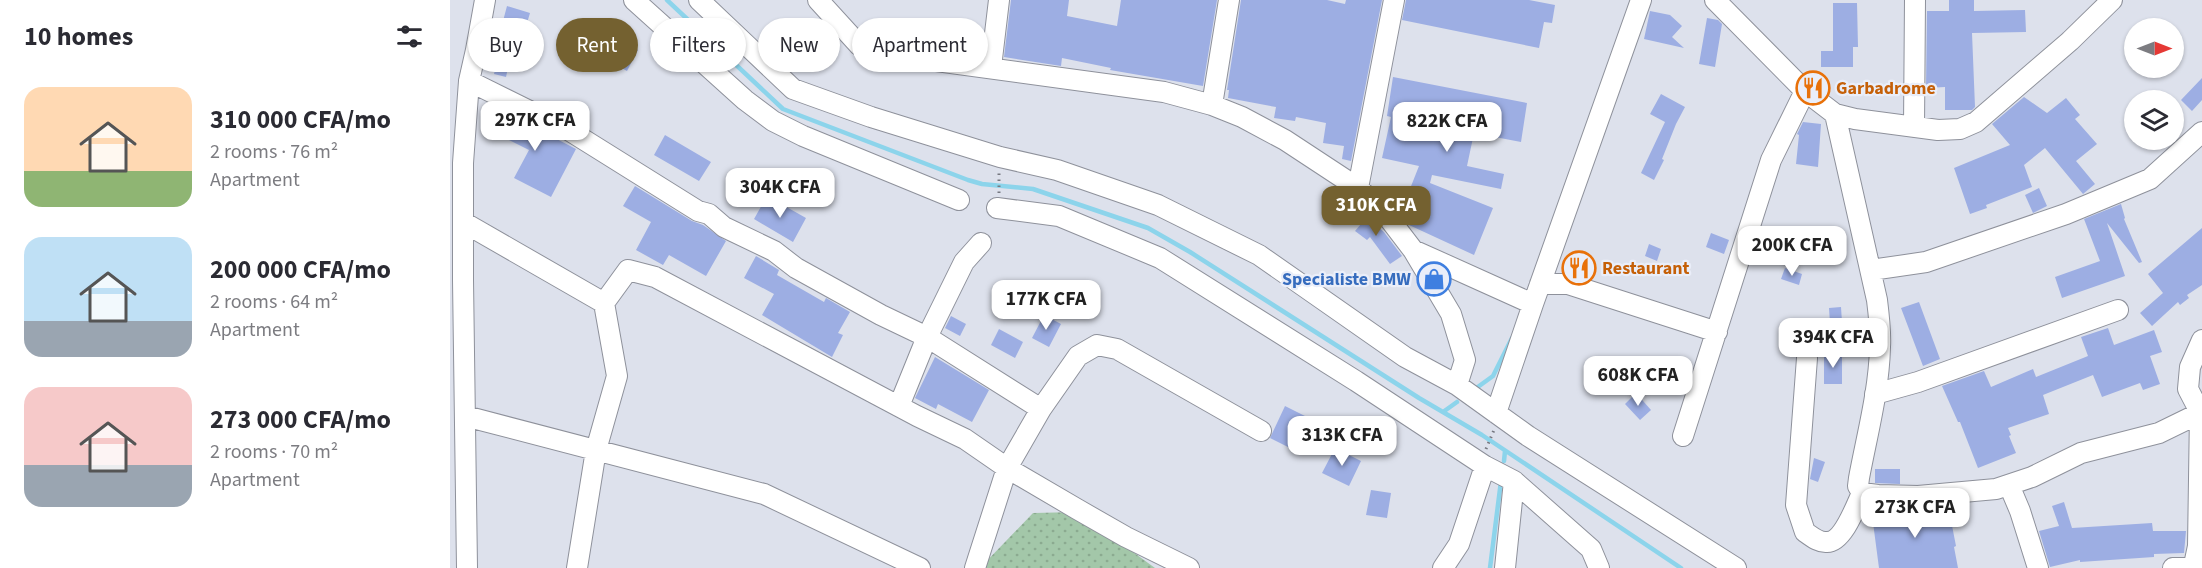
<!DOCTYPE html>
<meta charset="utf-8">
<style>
:root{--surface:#fff;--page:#f2f2f3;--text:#2b2b33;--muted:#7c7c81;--accent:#746130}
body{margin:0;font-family:"Source Sans 3",sans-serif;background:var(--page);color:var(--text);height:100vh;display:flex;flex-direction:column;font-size:22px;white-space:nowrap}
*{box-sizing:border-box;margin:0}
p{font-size:20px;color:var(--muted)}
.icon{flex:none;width:33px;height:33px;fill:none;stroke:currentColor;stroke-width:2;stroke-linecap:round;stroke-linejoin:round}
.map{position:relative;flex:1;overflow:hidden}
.panel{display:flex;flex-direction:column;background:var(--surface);width:450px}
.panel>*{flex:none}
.banner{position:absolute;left:18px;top:18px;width:570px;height:54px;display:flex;gap:12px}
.needle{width:39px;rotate:90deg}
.controls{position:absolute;left:1674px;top:18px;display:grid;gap:12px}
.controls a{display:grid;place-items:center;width:60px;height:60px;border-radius:50%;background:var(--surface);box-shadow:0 2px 4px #0004;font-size:30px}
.price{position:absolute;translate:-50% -51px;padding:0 14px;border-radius:12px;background:#fff;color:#222;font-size:20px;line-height:39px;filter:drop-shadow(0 2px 3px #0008)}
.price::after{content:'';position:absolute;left:50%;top:36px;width:18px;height:14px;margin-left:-9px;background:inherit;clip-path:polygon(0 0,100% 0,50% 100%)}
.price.current{background:var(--accent);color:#fff}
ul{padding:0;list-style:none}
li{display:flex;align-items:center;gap:18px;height:150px;padding:0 24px}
li span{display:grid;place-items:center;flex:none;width:168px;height:120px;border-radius:18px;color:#555}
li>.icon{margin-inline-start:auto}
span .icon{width:72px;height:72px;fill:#fffc;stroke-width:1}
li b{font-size:26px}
h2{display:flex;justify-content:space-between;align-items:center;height:72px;padding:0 24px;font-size:26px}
.chip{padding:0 21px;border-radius:27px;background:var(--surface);box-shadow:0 2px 4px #0004;font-size:21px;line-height:54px}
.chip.current{background:var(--accent);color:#fff}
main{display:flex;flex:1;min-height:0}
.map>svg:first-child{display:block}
.grass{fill:url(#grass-dots)}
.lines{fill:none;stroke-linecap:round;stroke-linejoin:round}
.stream{stroke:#8cd4eb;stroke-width:4.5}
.building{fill:#9daee3}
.minor-casing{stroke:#8e919b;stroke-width:22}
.path{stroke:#767880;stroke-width:3;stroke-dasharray:1.5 4.5;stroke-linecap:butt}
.minor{stroke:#fff;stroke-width:20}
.labels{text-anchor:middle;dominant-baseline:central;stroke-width:4.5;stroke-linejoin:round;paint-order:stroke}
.food-label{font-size:18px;font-weight:bold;fill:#c56008;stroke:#eaeef9;text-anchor:start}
.shop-label{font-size:18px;font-weight:bold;fill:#366cbe;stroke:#eaeef9;text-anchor:end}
</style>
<main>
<section class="panel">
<h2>10 homes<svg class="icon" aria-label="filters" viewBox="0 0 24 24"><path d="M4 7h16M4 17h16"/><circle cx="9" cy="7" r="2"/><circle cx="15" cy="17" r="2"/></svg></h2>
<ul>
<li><span style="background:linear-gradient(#ffd9b3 70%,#8fb573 0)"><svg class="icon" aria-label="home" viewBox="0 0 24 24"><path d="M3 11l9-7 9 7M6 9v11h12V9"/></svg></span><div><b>310 000 CFA/mo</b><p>2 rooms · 76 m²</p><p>Apartment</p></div></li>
<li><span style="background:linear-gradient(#bfe0f5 70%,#9aa5b1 0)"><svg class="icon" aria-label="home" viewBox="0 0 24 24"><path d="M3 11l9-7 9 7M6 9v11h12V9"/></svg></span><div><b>200 000 CFA/mo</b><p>2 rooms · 64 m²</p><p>Apartment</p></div></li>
<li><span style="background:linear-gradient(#f6c9c9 65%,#9aa5b1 0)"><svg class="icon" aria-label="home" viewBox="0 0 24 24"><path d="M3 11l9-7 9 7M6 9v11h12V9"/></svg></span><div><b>273 000 CFA/mo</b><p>2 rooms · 70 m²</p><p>Apartment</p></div></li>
</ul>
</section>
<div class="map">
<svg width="1752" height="568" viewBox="0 0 1752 568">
<defs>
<pattern id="grass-dots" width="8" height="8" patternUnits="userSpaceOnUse" patternTransform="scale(1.5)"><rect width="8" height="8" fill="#a3c7a9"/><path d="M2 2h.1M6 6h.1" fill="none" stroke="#8baa90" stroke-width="1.8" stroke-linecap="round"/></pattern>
</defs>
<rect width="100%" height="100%" fill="#dde1ec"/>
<path class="grass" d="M628,512l77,56h-175l53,-55z"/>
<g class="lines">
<path class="stream" d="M217,0l116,109 185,71 14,4 51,5 115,39 42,24 229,146 63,37 199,133
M1025,389l18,-13 19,-38
M993,412l14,-10
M1054,461l1,-10
M1040,568l11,-87"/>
</g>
<path class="building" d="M561,0h58l-2,16 50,10 4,-26h96l-14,86 -93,-16 1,-2 -49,-10 -1,8 -57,-9z
M791,0h86l18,4 1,-4h36l-31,161 -9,-2 2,-13 -21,-3 3,-20 -30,-6 -1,4 -21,-3 2,-11 -48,-9 1,-8h-2z
M956,0h123l26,5 -3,18 -8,-1 -5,26 -137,-28z
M1499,0h25v11l51,-1 1,22 -54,1 3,74 -3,3h-27v-23l-19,1 1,-77h22z
M1383,3h24l1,44h-5v20h-32v-16h12z
M57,6l23,7 -9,30 -7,-2 -8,36 -12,-3 9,-37 -4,-1z
M1200,11l20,4 12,11 -10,11 12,11 -40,-9z
M1257,18l11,2 4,4 -7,43 -16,-3z
M162,36l26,14 -11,21 -26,-14z
M943,77l134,26 -6,39 -47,-9 -7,33 37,8 -3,15 -69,-14 -2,8 63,25 -19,47 -65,-30 5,-11 -12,-5 17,-43 -37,-8 9,-41 -4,-1z
M1752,78v22l-10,11 -11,-11z
M1211,94l24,13 -9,17 -14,35 2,1 -10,20 -13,-7 24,-51 -15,-8z
M1574,97l23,16 19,-15 14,17 -5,4 22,25 -21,17 19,23 -12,10 -38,-46 -21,17 8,22 -46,18 1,3 -17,6 -16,-46 56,-23 -18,-21z
M47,108l79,41 -25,48 -37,-19 15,-28 -42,-21z
M1353,122l18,2 -3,43 -22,-3 3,-29 -2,-1z
M215,135l46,27 -12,19 -45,-26z
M185,186l57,35 11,4 23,16 -20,35 -37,-21 -6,10 -27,-15 15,-28 -28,-16z
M1589,188l8,18 -14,7 -8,-18z
M317,196l39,22 -13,24 -39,-23z
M1671,204l4,14 -1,1 18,43 -3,1 -32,-40 18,53 -63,22 -7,-21 45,-16 -16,-42z
M904,207l30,25 18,24 -12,8 -20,-27 -3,3 -12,-9 6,-7 -11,-14z
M1752,228v57l-15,10 2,3 -9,7 -2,-3 -26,24 -12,-13 23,-20 -15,-19z
M1261,233l18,7 -5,14 -18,-7z
M1376,241l2,22 -14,1 -2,-22z
M1199,244l12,5 -4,12 -12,-5z
M306,256l23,14 -2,5 47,27 2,-4 24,14 -12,21 5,2 -11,22 -70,-42 12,-21 -30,-16z
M1335,268l17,6 -3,11 -18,-6z
M1469,302l21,57 -17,7 -22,-58z
M1391,307l1,15 -12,1 -1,-15z
M594,315l17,9 -12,23 -17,-9z
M501,316l15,8 -6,12 -15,-8z
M1658,328l6,17 40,-15 8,22 -12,4 10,28 -17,6 -3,-7 -38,14 -9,-22 -50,20 6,19 -41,14 3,7 -2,1 7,17 -38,15 -18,-46h-2l-16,-36 42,-15 7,16 42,-18 3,8 52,-21 -7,-19z
M549,329l24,13 -8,16 -24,-13z
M1374,355h18v29h-18z
M485,357l54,33 -17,32 -34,-18 -2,5 -21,-11z
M1186,393l15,17 -11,10 -15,-16z
M835,406l26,13 -15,32 -26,-13z
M885,448l26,13 -12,25 -27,-13z
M1364,458l11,4 -7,20 -8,-3z
M1425,469h25v15l-25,-1z
M921,490l20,3 -4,25 -21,-3z
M1614,502l8,26 80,-5 1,8h33l-2,22 -30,1v3l-74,5v-2l-30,7 -11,-36 20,-5 -7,-20z
M1498,505l8,41 -2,1 4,21h-79l-7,-53 33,-5v3z"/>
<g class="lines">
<g class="minor-casing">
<path id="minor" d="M184,0l111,100 28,21 30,15 156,64
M249,0l94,89 78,28 129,40 57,13 101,35 101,50 146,102 52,28 71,51 208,132
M368,0l41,45 11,7 294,40 48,13 30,12 43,23 73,48 26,24 29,38 38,64 14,46 -8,25
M1265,0l90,91 30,23 20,5 83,11 22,-1 16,-7 94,-81 42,-41
M541,67l8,-67
M19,81l101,50 128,80 11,3 15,13 50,24 22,17 85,47 46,22 -28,69
M762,105l17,-105
M1385,114l42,186c2,16 4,32 3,47 -1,44 -13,88 -21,131l-1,8 4,7 16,2 40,1 78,-7 36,-12 49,-24 78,-20 43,-21
M1464,127l1,-127
M908,188l36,-188
M547,208l62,8 101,42 196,123 129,85 29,15 -9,87
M13,222l141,81 24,-33 27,7 262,139 48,23 42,29 70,41 49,28 63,31
M531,243l-17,19 -37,75 114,72
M963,250l120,54
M1421,270l55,-8 140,-48 84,-35 52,-47
M1090,284h28l149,48
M1357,358l-11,147 9,27c6,4 14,11 22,10 16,0 29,-36 35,-49
M1425,394l43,-12 200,-72
M1046,413l37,-109 108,-304
M15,416l299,78 156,74
M1233,436l88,-276 34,-69
M1064,481l77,68 8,19
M1559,485l11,26 18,57
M1744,565l4,-19 2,-134 -12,-23 2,-22 12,-27
M17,568l-4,-288v-117l6,-82 7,-31 9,-50
M127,568l19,-118 21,-74 -13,-73
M525,568l32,-100 34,-59 37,-53 19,-11 20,4 144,82
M993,568l16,-24 26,-78
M1723,568l29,-2"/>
</g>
<path class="path" d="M549,193v-20
M1036,449l8,-19"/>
<use href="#minor" class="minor"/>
</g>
<defs>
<g id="restaurant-ring" transform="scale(1.725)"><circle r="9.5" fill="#eaeef9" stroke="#e8710a" stroke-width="1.5"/><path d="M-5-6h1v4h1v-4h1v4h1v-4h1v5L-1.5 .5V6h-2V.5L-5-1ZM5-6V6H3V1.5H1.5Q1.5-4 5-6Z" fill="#e8710a"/></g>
<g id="shop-ring" transform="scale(1.725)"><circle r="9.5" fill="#eaeef9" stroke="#3f7fe0" stroke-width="1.5"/><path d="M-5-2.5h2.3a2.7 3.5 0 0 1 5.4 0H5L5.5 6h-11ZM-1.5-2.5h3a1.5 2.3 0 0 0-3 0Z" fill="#3f7fe0"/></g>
</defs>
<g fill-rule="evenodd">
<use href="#restaurant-ring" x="1363" y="88"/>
<use href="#restaurant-ring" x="1129" y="268"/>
<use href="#shop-ring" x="984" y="279"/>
</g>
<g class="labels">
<g class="food-label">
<text x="1386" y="88">Garbadrome</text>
<text x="1152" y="268">Restaurant</text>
</g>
<g class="shop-label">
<text x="961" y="279">Specialiste BMW</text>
</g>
</g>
</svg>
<div class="controls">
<a><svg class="needle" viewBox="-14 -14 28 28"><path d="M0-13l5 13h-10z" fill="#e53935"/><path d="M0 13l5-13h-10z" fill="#7c7c81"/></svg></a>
<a><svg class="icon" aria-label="layers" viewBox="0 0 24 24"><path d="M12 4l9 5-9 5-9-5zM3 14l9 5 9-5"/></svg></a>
</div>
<b class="price" style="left:85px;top:152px">297K CFA</b>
<b class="price" style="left:997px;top:153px">822K CFA</b>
<b class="price" style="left:330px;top:219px">304K CFA</b>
<b class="price current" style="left:926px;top:237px">310K CFA</b>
<b class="price" style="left:1342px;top:277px">200K CFA</b>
<b class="price" style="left:596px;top:331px">177K CFA</b>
<b class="price" style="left:1383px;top:369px">394K CFA</b>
<b class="price" style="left:1188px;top:407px">608K CFA</b>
<b class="price" style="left:892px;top:467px">313K CFA</b>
<b class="price" style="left:1465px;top:539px">273K CFA</b>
<div class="banner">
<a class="chip">Buy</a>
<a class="chip current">Rent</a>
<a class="chip">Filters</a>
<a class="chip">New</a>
<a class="chip">Apartment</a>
</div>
</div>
</main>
